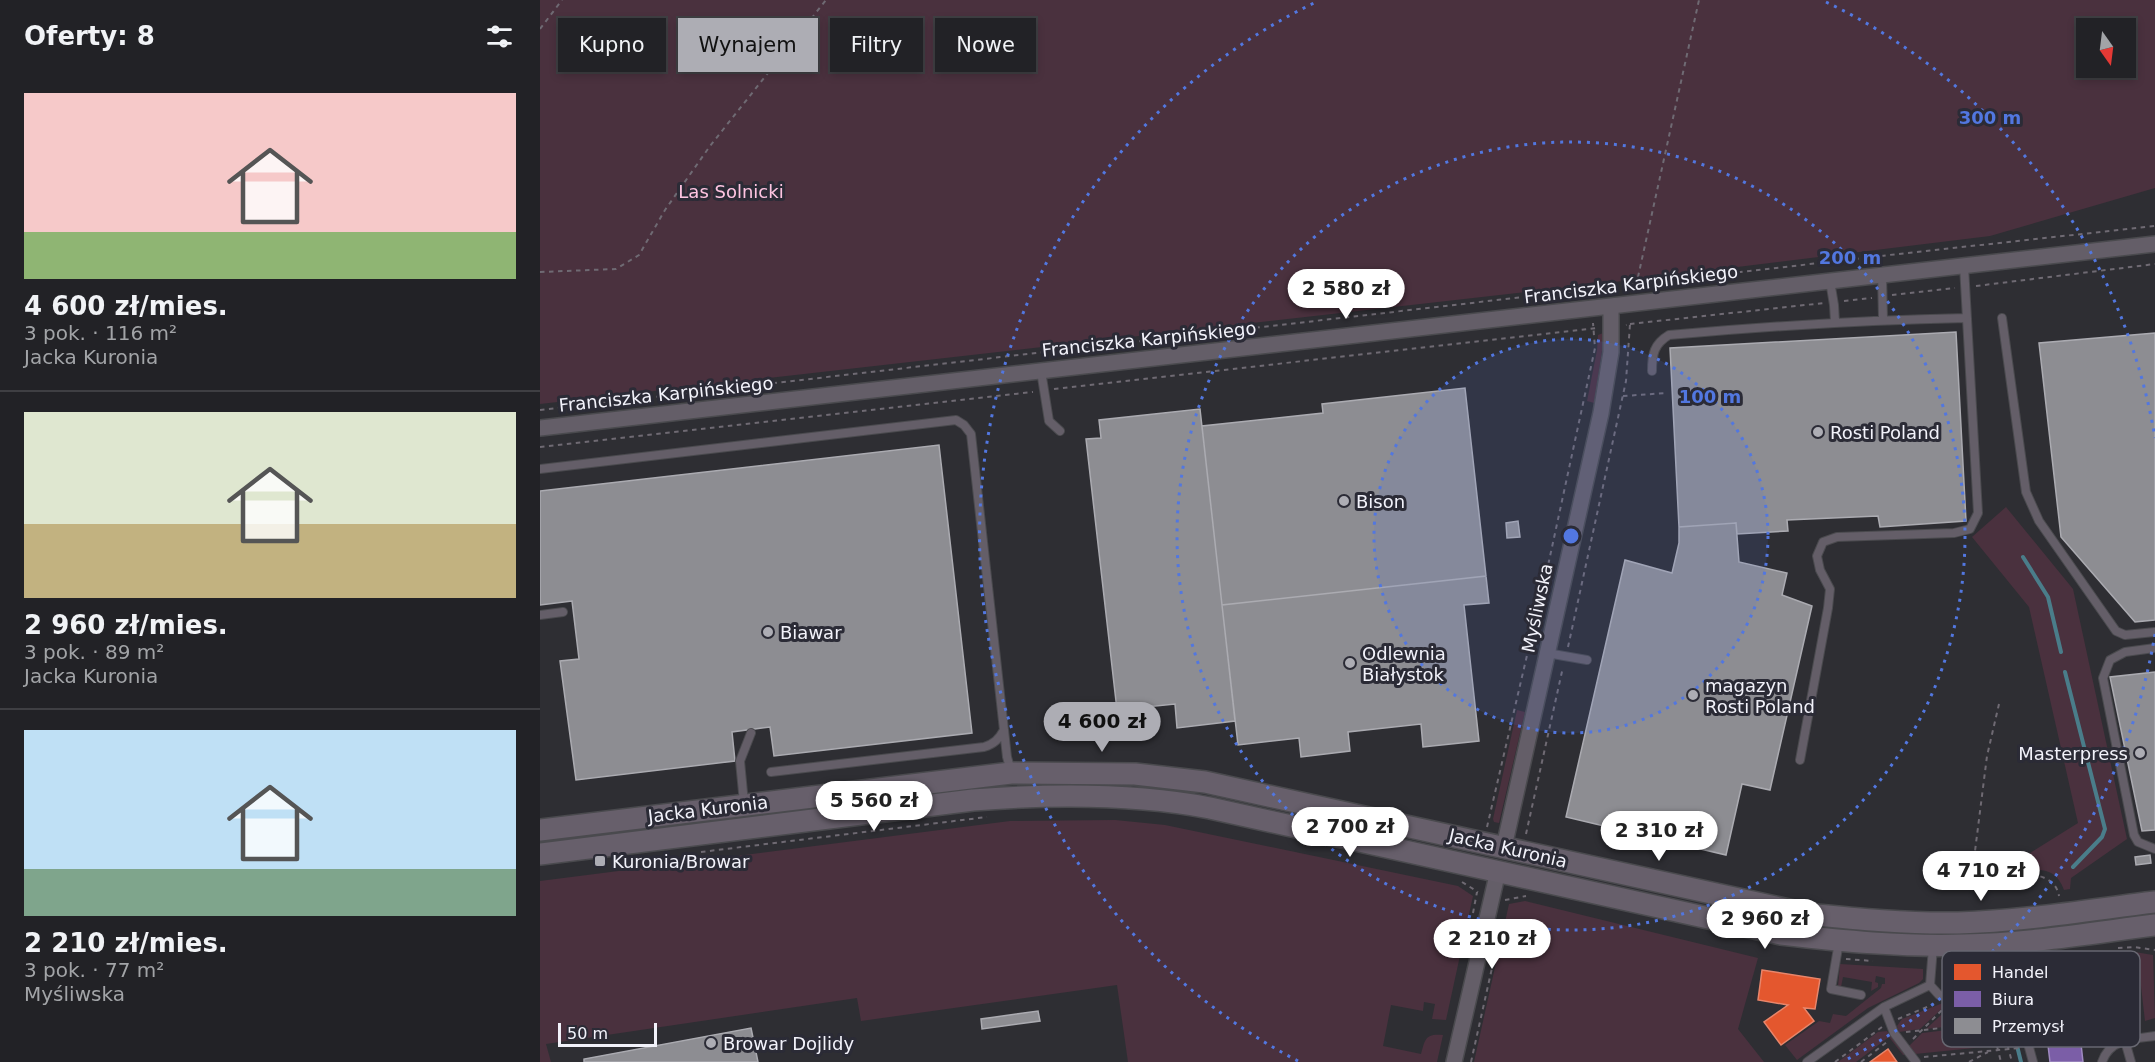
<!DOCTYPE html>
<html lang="pl">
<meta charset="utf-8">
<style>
:root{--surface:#222226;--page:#2e2f32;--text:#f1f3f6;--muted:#a2a4a7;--line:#3f3f43;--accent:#adadb4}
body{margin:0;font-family:"DejaVu Sans",sans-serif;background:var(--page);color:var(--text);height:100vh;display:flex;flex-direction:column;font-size:22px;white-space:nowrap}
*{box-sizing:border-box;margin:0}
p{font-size:20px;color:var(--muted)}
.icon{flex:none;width:33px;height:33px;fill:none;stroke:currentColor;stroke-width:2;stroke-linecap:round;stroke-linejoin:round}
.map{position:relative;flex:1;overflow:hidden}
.panel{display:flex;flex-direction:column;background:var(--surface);width:540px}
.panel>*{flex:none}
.banner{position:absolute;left:18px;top:18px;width:570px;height:54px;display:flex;gap:12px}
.needle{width:39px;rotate:166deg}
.fabs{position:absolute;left:1536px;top:18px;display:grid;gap:12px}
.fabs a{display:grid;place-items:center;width:60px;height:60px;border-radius:0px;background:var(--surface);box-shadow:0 3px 9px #0003,0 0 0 2px var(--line);font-size:30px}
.scale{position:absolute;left:18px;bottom:15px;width:99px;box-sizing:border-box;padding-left:6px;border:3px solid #f2f2fa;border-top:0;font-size:16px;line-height:21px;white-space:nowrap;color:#f2f2fa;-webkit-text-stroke:4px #2b2b36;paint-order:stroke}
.price{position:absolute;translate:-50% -51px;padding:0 14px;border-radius:21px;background:#fff;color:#222;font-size:20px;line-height:39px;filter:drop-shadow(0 2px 3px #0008)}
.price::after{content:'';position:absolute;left:50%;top:36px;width:18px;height:14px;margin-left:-9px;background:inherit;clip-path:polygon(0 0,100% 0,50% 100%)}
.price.active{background:var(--accent);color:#111}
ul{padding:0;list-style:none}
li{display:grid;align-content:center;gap:12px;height:318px;padding:0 24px}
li+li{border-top:2px solid var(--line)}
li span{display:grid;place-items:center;height:186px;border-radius:0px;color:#555}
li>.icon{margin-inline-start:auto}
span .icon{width:108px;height:108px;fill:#fffc;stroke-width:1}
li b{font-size:26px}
h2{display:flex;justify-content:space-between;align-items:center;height:72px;padding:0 24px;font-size:26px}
.tag{padding:0 21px;border-radius:0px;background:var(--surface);box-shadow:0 3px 9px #0003,0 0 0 2px var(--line);font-size:21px;line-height:54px}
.tag.active{background:var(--accent);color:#111}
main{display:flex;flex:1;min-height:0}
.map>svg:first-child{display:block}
.green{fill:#4a313e;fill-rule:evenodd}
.shops{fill:#e4572e;stroke:#e8866b;stroke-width:1.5}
.offices{fill:#7b5ea7;stroke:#9f8ac0;stroke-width:1.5}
.industry{fill:#8d8d92;stroke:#ababb1;stroke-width:1.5}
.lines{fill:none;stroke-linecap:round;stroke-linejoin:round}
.stream{stroke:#4a7d8a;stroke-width:4}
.service-casing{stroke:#4a4a4e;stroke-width:10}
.minor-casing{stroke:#4a4a4e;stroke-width:18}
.secondary-casing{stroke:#4a4a4e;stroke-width:24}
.path{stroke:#6f6a73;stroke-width:2;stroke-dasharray:4.5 4.5;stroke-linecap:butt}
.service{stroke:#645e68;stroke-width:8}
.minor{stroke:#645e68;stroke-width:15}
.secondary{stroke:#675f6b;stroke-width:21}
.ring{fill:none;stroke:#5277e0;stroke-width:3;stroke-dasharray:3 6}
.poi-dot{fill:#adadb4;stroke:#2b2b36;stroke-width:2}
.labels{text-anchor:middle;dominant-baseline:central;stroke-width:6;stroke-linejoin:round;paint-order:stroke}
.park-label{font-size:18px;fill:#fec4e1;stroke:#2b2b36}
.street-label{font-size:18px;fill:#f2f2fa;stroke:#2b2b36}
.poi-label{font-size:18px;fill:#f2f2fa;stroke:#2b2b36;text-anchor:start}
.key{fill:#2b2b36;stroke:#676771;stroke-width:1.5}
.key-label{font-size:16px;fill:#f2f2fa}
.centre{fill:#5277e0;stroke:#2b2b36;stroke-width:3}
.ring-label{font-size:18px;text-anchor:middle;font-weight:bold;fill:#5277e0;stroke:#2b2b36;stroke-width:6;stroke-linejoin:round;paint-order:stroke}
</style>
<main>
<section class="panel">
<h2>Oferty: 8<svg class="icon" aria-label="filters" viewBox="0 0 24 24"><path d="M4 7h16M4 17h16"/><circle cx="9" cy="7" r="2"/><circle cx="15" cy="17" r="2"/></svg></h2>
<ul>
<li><span style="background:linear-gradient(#f6c9c9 75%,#8fb573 0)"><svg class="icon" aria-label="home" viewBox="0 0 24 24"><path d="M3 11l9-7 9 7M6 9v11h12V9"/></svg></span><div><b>4 600 zł/mies.</b><p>3 pok. · 116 m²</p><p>Jacka Kuronia</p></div></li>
<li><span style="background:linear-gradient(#dfe7d0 60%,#c2b280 0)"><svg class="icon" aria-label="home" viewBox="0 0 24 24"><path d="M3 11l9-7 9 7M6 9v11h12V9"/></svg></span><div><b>2 960 zł/mies.</b><p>3 pok. · 89 m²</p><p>Jacka Kuronia</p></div></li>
<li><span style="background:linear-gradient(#bfe0f5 75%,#7fa58c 0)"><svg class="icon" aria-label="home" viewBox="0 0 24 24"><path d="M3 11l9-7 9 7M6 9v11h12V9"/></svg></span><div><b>2 210 zł/mies.</b><p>3 pok. · 77 m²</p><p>Myśliwska</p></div></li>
</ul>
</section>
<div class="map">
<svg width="1615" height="1062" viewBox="0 0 1615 1062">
<rect width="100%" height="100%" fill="#2e2e33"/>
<path class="green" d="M0,0h1615v188l-165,48 -367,45 -1083,123zM1546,28h40v40h-40z
M1063,333l-1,18 -8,52 -7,-2 10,-51 1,-15z
M1466,507l67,82 54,250 -56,39 -1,11 -6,1c-9,-26 -29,-20 -52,-19l-1,-6 67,-42 -49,-216 -57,-70z
M977,710l8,2 -26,111 -5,-1 -1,-3z
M575,820l50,5 293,61 15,10 -27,124 -14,-1 3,-15 -11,-2 -1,9 -32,-6 -8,41 38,8c4,-14 4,-21 22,-19l-6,27h-309l-11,-77 -256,36 -4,-23 -311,46 5,18h-11v-181l470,-60z
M985,901l233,57 -20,71 26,33h-290l35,-158z
M1595,952l18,3 2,63 -10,3 -6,-52 -179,20 -10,-2 -4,-9 1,-10 53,-5 15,4 4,-5z
M1300,964l83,5v10l-4,4 -51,25 -71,52 -12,-15 34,-24 11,2 3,-9 13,2 35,-28 1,-4h3v-6l-9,-2 -1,6 3,1v4l-7,4 1,-9 -29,-5 -2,10h-3z
M1442,999l6,23 -62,7 28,-26z
M1403,1003l4,1 -27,25 -21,3 -2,-6 5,-7z
M1449,1025l5,21 -79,8 -6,-8 13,-13z
M1347,1031l18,24h-2l-14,-18 -33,25h-18l40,-30z"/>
<path class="shops" d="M1222,970l58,9 -5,30 -11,-1 10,13 -33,24 -17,-23 24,-17 -30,-5z
M1348,1049l9,13h-27z"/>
<path class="offices" d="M1534,981l9,81h-33l-9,-76z"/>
<path class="industry" d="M1416,332l10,189 -86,6 -2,-11 -91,4 1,11 -51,3 -1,-11 -57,4 -9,-179z
M1615,333v287l-20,2 -74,-85 -22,-194z
M925,388l21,188 -264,29 -20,-179 121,-13 -1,-9z
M660,409l35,312 -58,7 -2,-24 -58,6 -31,-271 15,-1 -2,-18z
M399,445l33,288 -198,23 -4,-29 -38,5 3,29 -159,19 -16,-119 19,-2 -7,-58 -32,4v-114z
M978,521l2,16 -13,1 -1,-15z
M1196,523l3,39 48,11 -5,22 30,11 -42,184 -28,-6 -16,71 -160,-38 59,-257 47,13 7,-30v-16z
M946,576l3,27 -25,2 15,136 -56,6 -2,-23 -73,8 2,19 -49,6 -2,-19 -61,7 -16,-140z
M1615,672v158l-13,1 -32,-154z
M1610,855l1,8 -15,2 -1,-8z
M498,1011l2,10 -58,8 -1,-10z
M211,1028l7,34h-174v-3z"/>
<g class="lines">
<path class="stream" d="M1483,557l25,40 13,55
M1525,672l40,157 -3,8 -29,30
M1467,1005l14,57"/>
<g class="service-casing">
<path id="service" d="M1342,275l1,44
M1290,281l4,24 1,17
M1462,318l24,174 13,29 77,110 9,4 30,-3
M501,371l8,50 11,10
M1112,371c0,-17 2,-27 17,-36 100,-9 199,-15 298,-17
M0,469l416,-49 8,5 7,9 36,323 4,14
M0,615l23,-3
M1615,648l-30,4 -15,8 -7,18 31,157 4,7 17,7
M1007,653l40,7
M1260,760l28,-152 2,-19 -10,-19 -3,-14 6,-14 14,-5 117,-4 16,-4 8,-16 -14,-247
M231,772l213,-25c10,-3 15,-8 20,-17
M204,803l-4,-42 11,-28
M1299,942l-8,47 30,6
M1390,985l9,10 9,3 66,-6 19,70
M1344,1007l46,-22 3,-38
M1585,1041l6,21
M1267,1062l77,-55 10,26 22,29
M1562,1062c8,-24 32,-23 53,-26"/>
</g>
<g class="minor-casing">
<path id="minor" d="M0,428l1615,-184
M964,847l97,-434 10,-61v-46
M914,1062l44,-191"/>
</g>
<g class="secondary-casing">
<path id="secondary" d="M0,830l471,-57 124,1 70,8 602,132c50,5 101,10 151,9 66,-2 132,-13 197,-21
M0,854l433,-54c78,-6 159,-7 237,8l571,126c61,7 122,13 183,11 64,-1 128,-12 191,-20"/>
</g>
<path class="path" d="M0,29l22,-29
M0,272l76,-3 23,-14 26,-45 45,-64 116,-146
M1096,286l63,-286
M1436,286l179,-22
M1352,295l63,-7
M1304,301l28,-3
M1090,324l194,-21
M514,389l543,-61
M1083,396l44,-3
M0,410l1349,-155 266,-29
M0,447l493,-55
M1028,647l58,-266 4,-57 -4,1
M1459,704l-12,52 -13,103 3,12 8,4c23,0 69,-9 74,21
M947,827l62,-266 46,-213 -2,-25
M986,834l37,-167
M161,852l286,-35
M922,882l16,10
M965,900l21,-4
M933,913l4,-21
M1578,948l16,-1 21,3
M1306,959l27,2
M1456,1002l16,60
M1446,1003l15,59
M1358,1019l36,-15
M1366,1032l95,-11
M1373,1039l32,-32
M1384,1057l96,-9
M931,1062l27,-121
M1295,1062l47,-35
M1321,1062l26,-20
M1429,1062l19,-10"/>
<use href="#service" class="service"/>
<use href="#minor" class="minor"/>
<use href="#secondary" class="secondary"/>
</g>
<circle cx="1031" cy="536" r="197" fill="#5277e0" fill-opacity=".12"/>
<g class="ring">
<circle cx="1031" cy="536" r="197"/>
<circle cx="1031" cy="536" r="394"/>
<path d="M1615 634A592 592 0 0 1 1304 1061M758 1061A592 592 0 0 1 776 2M1286 2A592 592 0 0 1 1615 438"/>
</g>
<g class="poi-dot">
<circle cx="1278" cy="432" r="6"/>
<circle cx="804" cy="501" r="6"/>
<circle cx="228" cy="632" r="6"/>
<circle cx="810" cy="663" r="6"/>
<circle cx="1153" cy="695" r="6"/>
<circle cx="1600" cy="753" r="6"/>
<rect x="54" y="855" width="12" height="12" rx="3"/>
<circle cx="171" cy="1043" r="6"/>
</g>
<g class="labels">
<g class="park-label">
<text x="191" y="191">Las Solnicki</text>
</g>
<g class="street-label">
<text transform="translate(1091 284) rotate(-7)">Franciszka Karpińskiego</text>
<text transform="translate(609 339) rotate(-6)">Franciszka Karpińskiego</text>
<text transform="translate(126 394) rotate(-6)">Franciszka Karpińskiego</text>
<text transform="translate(997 608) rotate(-78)">Myśliwska</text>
<text transform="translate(168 809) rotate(-7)">Jacka Kuronia</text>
<text transform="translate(968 848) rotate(13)">Jacka Kuronia</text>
</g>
<g class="poi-label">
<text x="1290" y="432">Rosti Poland</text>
<text x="816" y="501">Bison</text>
<text x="240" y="632">Biawar</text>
<text x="822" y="653">Odlewnia<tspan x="822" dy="21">Białystok</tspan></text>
<text x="1165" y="685">magazyn<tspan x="1165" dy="21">Rosti Poland</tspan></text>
<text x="1588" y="753" text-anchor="end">Masterpress</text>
<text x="72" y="861">Kuronia/Browar</text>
<text x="183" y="1043">Browar Dojlidy</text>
</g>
</g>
<rect x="1402" y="951" width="198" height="96" rx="9" class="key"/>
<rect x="1414" y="964" width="27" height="16" fill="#e4572e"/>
<rect x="1414" y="991" width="27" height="16" fill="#7b5ea7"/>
<rect x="1414" y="1018" width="27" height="16" fill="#8d8d92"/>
<g class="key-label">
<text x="1452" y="978">Handel</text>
<text x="1452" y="1005">Biura</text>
<text x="1452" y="1032">Przemysł</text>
</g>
<circle cx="1031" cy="536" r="9" class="centre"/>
<g class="ring-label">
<text x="1450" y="124">300 m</text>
<text x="1310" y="264">200 m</text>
<text x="1170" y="403">100 m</text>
</g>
</svg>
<div class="fabs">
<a><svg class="needle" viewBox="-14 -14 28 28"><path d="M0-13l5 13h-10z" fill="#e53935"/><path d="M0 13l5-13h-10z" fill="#a2a4a7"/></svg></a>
</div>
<div class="scale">50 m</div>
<b class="price" style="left:806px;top:320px">2 580 zł</b>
<b class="price active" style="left:562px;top:753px">4 600 zł</b>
<b class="price" style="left:334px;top:832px">5 560 zł</b>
<b class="price" style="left:810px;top:858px">2 700 zł</b>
<b class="price" style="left:1119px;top:862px">2 310 zł</b>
<b class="price" style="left:1441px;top:902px">4 710 zł</b>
<b class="price" style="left:1225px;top:950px">2 960 zł</b>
<b class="price" style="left:952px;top:970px">2 210 zł</b>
<div class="banner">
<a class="tag">Kupno</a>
<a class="tag active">Wynajem</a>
<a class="tag">Filtry</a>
<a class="tag">Nowe</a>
</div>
</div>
</main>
